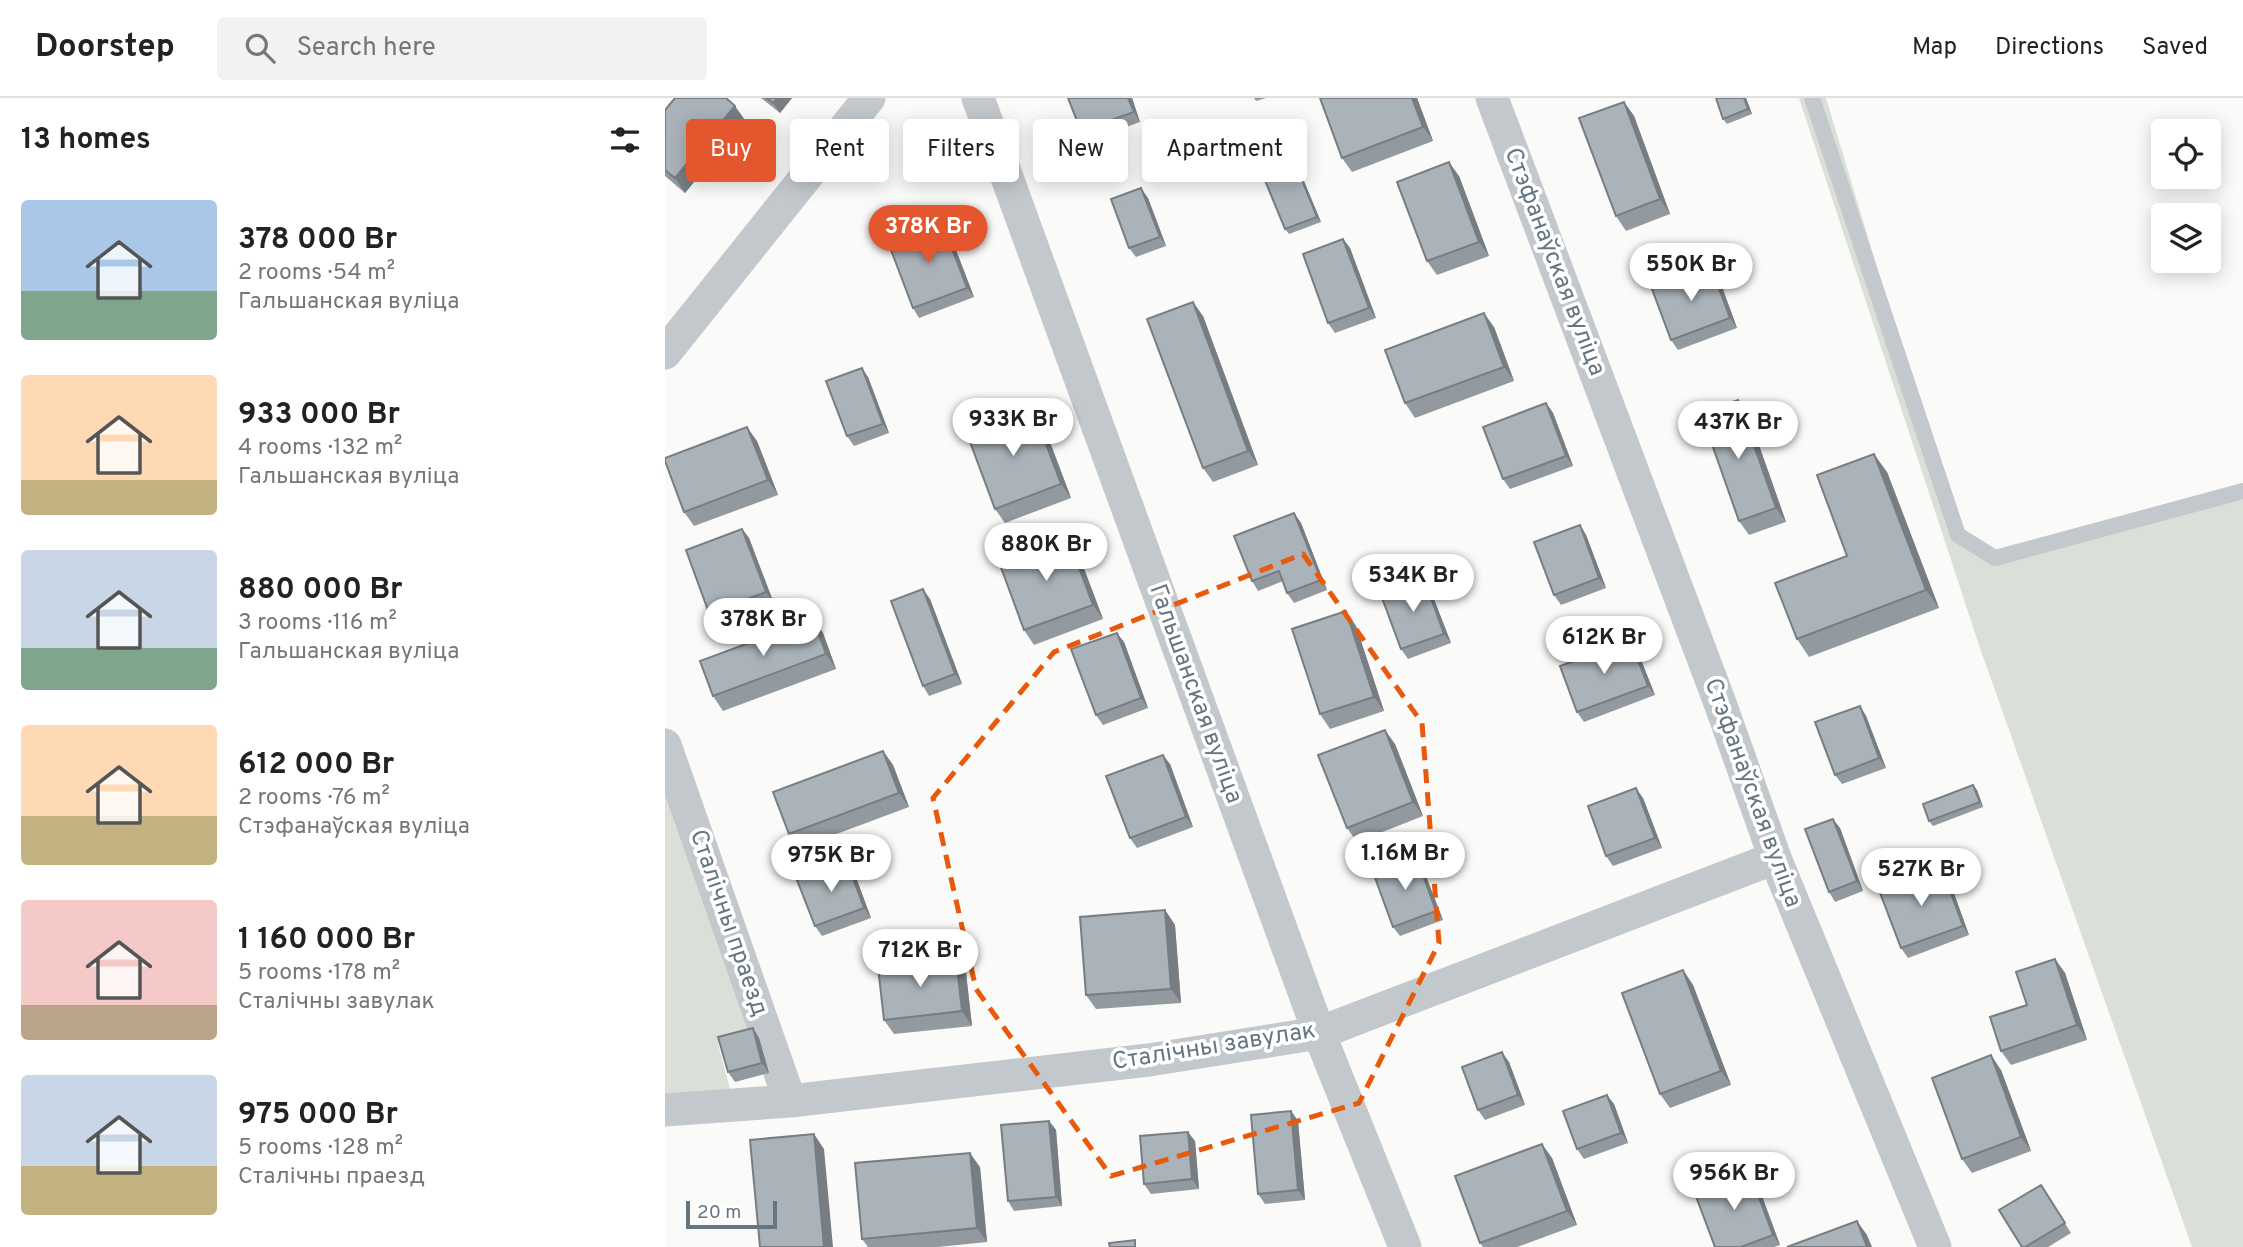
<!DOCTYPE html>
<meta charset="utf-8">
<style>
:root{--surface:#fff;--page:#f2f2f2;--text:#222;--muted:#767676;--line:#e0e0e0;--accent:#e4572e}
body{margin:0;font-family:Overpass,sans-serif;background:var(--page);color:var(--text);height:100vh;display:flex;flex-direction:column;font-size:26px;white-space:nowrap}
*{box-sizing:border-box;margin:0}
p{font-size:23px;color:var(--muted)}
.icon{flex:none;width:38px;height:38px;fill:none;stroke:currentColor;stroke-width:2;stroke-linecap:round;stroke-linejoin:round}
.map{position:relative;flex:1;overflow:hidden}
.side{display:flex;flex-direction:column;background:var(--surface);width:665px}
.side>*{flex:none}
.hud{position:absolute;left:21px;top:21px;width:665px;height:63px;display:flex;gap:14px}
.fabs{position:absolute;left:1486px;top:21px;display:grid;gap:14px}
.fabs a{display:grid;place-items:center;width:70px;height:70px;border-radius:7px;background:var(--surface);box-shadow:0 4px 18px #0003;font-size:35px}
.scale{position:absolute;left:21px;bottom:18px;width:91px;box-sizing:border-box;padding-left:7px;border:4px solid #657683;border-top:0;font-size:19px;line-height:24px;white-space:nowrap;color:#657683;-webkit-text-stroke:5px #fff;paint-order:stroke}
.price{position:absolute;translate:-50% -60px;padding:0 16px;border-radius:24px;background:#fff;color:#222;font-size:23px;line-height:46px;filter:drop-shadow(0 2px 4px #0008)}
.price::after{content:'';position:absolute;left:50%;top:42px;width:21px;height:16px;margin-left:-10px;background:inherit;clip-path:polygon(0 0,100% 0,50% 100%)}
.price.current{background:var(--accent);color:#fff}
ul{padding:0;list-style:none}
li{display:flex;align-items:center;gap:21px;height:175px;padding:0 21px}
li span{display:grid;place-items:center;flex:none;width:196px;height:140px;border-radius:7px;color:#555}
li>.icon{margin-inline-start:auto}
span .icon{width:84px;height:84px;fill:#fffc;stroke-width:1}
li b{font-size:30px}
h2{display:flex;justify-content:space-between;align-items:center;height:84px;padding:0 21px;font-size:30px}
.pill{padding:0 24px;border-radius:7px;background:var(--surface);box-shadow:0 4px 18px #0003;font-size:24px;line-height:63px}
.pill.current{background:var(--accent);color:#fff}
header{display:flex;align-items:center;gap:42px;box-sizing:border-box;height:98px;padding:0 35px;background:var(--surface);border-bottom:2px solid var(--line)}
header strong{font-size:33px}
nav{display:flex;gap:38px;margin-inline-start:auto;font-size:24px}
.search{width:490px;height:63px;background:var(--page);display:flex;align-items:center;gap:18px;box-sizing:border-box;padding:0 24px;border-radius:7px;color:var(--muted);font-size:26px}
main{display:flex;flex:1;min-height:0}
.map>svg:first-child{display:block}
.grass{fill:#dadfd7}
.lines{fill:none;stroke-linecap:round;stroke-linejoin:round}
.service{stroke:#c3c8cc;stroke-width:16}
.minor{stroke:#c3c8cc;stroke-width:33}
.wall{fill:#929a9f}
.shaded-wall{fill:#777d82}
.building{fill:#aab3b9;stroke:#777d82;stroke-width:2}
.marked{fill:none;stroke:#e8590c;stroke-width:5;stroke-dasharray:14 9;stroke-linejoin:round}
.labels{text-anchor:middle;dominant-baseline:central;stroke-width:7;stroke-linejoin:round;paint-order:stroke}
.street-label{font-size:24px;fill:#657683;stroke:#fff}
</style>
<header>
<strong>Doorstep</strong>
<div class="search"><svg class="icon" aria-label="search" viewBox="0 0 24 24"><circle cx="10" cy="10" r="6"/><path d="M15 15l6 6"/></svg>Search here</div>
<nav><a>Map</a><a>Directions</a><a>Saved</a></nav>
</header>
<main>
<section class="side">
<h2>13 homes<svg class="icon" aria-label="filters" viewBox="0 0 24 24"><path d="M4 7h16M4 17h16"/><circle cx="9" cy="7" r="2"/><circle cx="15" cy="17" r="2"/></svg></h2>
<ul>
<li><span style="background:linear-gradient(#a9c7e8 65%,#7fa58c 0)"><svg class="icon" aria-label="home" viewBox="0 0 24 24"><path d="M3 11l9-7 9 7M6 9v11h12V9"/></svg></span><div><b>378 000 Br</b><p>2 rooms · 54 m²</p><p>Гальшанская вуліца</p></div></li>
<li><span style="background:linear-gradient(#ffd9b3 75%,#c2b280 0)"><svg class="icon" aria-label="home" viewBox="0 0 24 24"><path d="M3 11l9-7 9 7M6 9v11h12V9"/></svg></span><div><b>933 000 Br</b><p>4 rooms · 132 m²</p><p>Гальшанская вуліца</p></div></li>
<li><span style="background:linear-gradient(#c9d6e8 70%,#7fa58c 0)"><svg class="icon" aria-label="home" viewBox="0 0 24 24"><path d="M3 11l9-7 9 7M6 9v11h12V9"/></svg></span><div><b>880 000 Br</b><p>3 rooms · 116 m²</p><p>Гальшанская вуліца</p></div></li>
<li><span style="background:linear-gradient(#ffd9b3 65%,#c2b280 0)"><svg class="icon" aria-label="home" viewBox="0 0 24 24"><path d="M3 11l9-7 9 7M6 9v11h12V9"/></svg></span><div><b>612 000 Br</b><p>2 rooms · 76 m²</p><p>Стэфанаўская вуліца</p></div></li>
<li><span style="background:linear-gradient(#f6c9c9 75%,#b9a48a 0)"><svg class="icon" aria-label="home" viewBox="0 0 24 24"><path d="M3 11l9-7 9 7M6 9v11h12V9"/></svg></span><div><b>1 160 000 Br</b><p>5 rooms · 178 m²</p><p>Сталічны завулак</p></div></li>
<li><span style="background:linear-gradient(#c9d6e8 65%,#c2b280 0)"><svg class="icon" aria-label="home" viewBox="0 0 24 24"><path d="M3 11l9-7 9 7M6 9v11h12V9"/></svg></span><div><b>975 000 Br</b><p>5 rooms · 128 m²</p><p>Сталічны праезд</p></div></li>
</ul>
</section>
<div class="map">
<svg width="1578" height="1149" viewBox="0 0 1578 1149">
<rect width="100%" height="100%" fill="#fafaf8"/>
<path class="grass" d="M1134,0h27l132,438 38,22 247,-67v756h-51l-212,-599z
M0,691l91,244 -38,11 13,49 -66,4z"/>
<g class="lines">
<path class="service" d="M1147,0l146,437 37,23 248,-67"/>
<path class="minor" d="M313,0l341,935 86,214
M827,0l228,605 55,155 160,389
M0,255l204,-255
M0,647l125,356
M0,1012l125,-9 359,-41 170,-27 456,-175"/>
</g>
<path class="wall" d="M96,0h31l-12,15z
M467,0l8,24 -52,19 -7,-10z
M589,0h12l-10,3z
M655,0h97l16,43 -81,31 -10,-14z
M1081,0l6,16 -25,10 -4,-5z
M959,4l10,14 36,98 -44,17 -10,-15z
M0,12l80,10 -60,73 -20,-17z
M622,45l3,5 31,74 -32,12 -4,-5z
M794,78l30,80 -52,19 -10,-14z
M483,100l18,48 -30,11 -7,-9z
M284,134l25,65 -55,21 -6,-10z
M678,141l7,9 26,70 -41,15 -7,-10z
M1053,178l19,52 -59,22 -7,-10z
M538,218l55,149 -45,17 -10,-14z
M829,229l20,54 -99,37 -10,-15z
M203,279l21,56 -35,13 -7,-10z
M881,305l7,10 20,53 -63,23 -7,-10z
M1083,316l38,108 -37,13 -10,-14z
M377,323l29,77 -66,25 -10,-14z
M92,343l21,54 -84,31 -10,-14z
M1222,374l52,136 -130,49 -12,-18 50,-83z
M629,415l7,10 26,67 -33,13 -7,-10 -4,-12 -25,10 -6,-10z
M915,427l6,10 20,53 -45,17 -7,-10z
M77,431l7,9 24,63 -57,21 -7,-9z
M402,438l10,14 26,69 -69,26 -10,-15z
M759,481l6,10 21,54 -43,16 -7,-10z
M265,501l32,85 -33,12 -6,-10z
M148,521l10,14 13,36 -113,42 -10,-15z
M691,528l28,85 -54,18 -10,-15z
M965,542l7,10 18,45 -71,27 -7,-10z
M459,544l24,66 -45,17 -7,-10z
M1195,608l6,10 20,52 -44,16 -7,-9z
M730,646l28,72 -66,26 -10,-14z
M218,653l10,14 16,42 -110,41 -10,-14z
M505,666l23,63 -56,21 -7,-10z
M1312,692l6,17 -50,19 -4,-5z
M978,700l19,50 -49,18 -7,-10z
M1175,730l23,63 -28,11 -6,-10z
M182,764l7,10 17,46 -49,18 -7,-10z
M757,768l21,54 -43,16 -7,-9z
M1283,779l21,58 -61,23 -7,-10z
M500,812l10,15 6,78 -85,6 -10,-14z
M1390,861l10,14 22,67 -76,25 -10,-14 26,-46z
M1018,872l10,15 38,100 -61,23 -10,-14z
M301,875l6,53 -78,8 -10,-14z
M94,940l10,35 -34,9 -7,-10z
M844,964l16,43 -40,15 -7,-10z
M1336,972l30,81 -59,22 -10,-14z
M949,1006l14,39 -44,16 -7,-10z
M626,1013l7,10 7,79 -40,4 -7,-10z
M384,1023l7,9 6,76 -48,5 -6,-10z
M530,1043l4,48 -48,5 -7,-10z
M887,1060l25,67 -60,22h-34l-3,-4z
M315,1069l7,75 -49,5h-70l-6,-8z
M1091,1082l24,65 -6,2h-59z
M1376,1087l30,48 -23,14h-26z"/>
<path class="shaded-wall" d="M112,0h15l-12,15 -7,-10z
M463,0h4l8,24 -6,-10z
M747,0h5l16,43 -10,-14z
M1079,0h2l6,16 -4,-5z
M959,4l10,14 36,98 -10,-15z
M70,8l10,14 -60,73 -10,-15z
M622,45l3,5 31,74 -4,-5z
M784,64l10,14 30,80 -10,-14z
M476,90l7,10 18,48 -6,-9z
M277,124l7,10 25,65 -7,-9z
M678,141l7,9 26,70 -7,-10z
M1046,169l7,9 19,52 -7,-10z
M528,204l10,14 55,149 -10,-14z
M819,215l10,14 20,54 -10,-14z
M197,270l6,9 21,56 -6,-9z
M1073,302l10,14 38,108 -10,-14z
M881,305l7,10 20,53 -7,-10z
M367,309l10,14 29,77 -10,-14z
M82,329l10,14 21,54 -10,-15z
M1209,356l13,18 52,136 -13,-18z
M629,415l7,10 26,67 -6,-10z
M915,427l6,10 20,53 -7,-10z
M77,431l7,9 24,63 -7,-9z
M402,438l10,14 26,69 -10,-14z
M759,481l6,10 21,54 -7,-9z
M258,491l7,10 32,85 -7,-10z
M681,513l10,15 28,85 -10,-14z
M148,521l10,14 13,36 -10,-15z
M452,535l7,9 24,66 -7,-10z
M965,542l7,10 18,45 -7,-9z
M1195,608l6,10 20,52 -7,-10z
M720,632l10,14 28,72 -10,-14z
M218,653l10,14 16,42 -10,-14z
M498,657l7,9 23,63 -7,-10z
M1308,687l4,5 6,17 -3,-5z
M971,690l7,10 19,50 -7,-10z
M1168,721l7,9 23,63 -6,-10z
M751,758l6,10 21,54 -7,-9z
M182,764l7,10 17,46 -7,-10z
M1276,769l7,10 21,58 -6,-9z
M500,812l10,15 6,78 -10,-14z
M291,860l10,15 6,53 -10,-15z
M1390,861l10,14 22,67 -10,-15z
M1018,872l10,15 38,100 -10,-14z
M88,930l6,10 10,35 -7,-10z
M837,954l7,10 16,43 -7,-10z
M1326,957l10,15 30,81 -10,-14z
M942,997l7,9 14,39 -7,-10z
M626,1013l7,10 7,79 -7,-10z
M384,1023l7,9 6,76 -6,-9z
M523,1034l7,9 4,48 -7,-10z
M149,1036l10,15 9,98h-9z
M877,1046l10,14 25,67 -10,-14z
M305,1055l10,14 7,75 -10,-14z
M1084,1073l7,9 24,65 -7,-10z
M1192,1123l10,14 5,12h-5z"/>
<path class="building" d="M10,0h51l9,8 -60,72 -10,-8v-60z
M102,0h10l-4,5z
M403,0h60l6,14 -53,19z
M655,0h92l11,29 -81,31z
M1051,0h28l4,11 -25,10z
M959,4l36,97 -44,17 -37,-98z
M622,45l30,74 -32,12 -30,-73z
M784,64l30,80 -52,19 -30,-79z
M476,90l19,49 -31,11 -18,-49z
M277,124l25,66 -54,20 -25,-66z
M678,141l26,69 -41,15 -25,-69z
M1046,169l19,51 -59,22 -19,-51z
M528,204l55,149 -45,17 -56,-149z
M819,215l20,54 -99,36 -20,-53z
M197,270l21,56 -36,12 -21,-55z
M1073,302l38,108 -37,13 -38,-108z
M881,305l20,53 -63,23 -20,-52z
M367,309l29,77 -66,25 -29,-78z
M82,329l21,53 -84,32 -19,-51v-3z
M1209,356l52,136 -129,49 -22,-56 72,-27 -30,-81z
M629,415l27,67 -34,13 -8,-22 -27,10 -18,-45z
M915,427l19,53 -45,17 -20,-53z
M77,431l24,63 -57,21 -23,-63z
M402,438l26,69 -69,25 -25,-68z
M759,481l20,55 -43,15 -20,-54z
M258,491l32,85 -32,12 -32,-85z
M681,513l28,86 -54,17 -28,-85z
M148,521l13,35 -113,42 -13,-35z
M452,535l24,65 -45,17 -25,-66z
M965,542l18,46 -71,26 -17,-46z
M1195,608l19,52 -44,17 -20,-53z
M720,632l28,72 -66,26 -29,-73z
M218,653l16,42 -110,41 -16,-42z
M498,657l23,62 -56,21 -24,-62z
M1308,687l7,17 -51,19 -6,-17z
M971,690l19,50 -49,18 -18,-50z
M1168,721l24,62 -28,11 -24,-63z
M751,758l20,55 -43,16 -20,-55z
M182,764l17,46 -49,18 -18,-46z
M1276,769l22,59 -62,22 -22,-58z
M500,812l6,79 -85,6 -6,-78z
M291,860l6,53 -78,9 -6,-53z
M1390,861l22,66 -76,26 -11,-34 37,-12 -11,-33z
M1018,872l38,101 -61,23 -38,-101z
M88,930l9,35 -34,9 -10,-35z
M837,954l16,43 -40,15 -16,-43z
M1326,957l30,82 -59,22 -30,-81z
M942,997l14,38 -44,16 -14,-38z
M626,1013l7,79 -40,4 -7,-79z
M384,1023l7,76 -48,4 -7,-76z
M523,1034l4,47 -48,5 -4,-48z
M149,1036l10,113h-64l-10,-107z
M877,1046l25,67 -87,32 -25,-67z
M305,1055l7,75 -115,11 -7,-76z
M1084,1073l24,64 -32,12h-26l-21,-56z
M1376,1087l24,38 -40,24h-3l-23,-37z
M1192,1123l10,26h-80z
M470,1142v7h-25l-1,-4z"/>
<path class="marked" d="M638,456l119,169 17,220 -80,160 -248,73 -135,-187 -43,-191 121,-146z"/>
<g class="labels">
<g class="street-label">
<text transform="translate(889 164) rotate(69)">Стэфанаўская вуліца</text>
<text transform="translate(530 596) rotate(70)">Гальшанская вуліца</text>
<text transform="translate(1087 695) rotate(70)">Стэфанаўская вуліца</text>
<text transform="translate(63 825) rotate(71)">Сталічны праезд</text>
<text transform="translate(549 949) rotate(-9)">Сталічны завулак</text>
</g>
</g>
</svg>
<div class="fabs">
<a><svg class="icon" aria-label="locate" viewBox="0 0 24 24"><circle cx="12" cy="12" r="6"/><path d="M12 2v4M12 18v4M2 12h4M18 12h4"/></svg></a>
<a><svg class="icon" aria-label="layers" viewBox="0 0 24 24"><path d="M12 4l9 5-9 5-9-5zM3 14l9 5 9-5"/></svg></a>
</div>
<div class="scale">20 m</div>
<b class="price current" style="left:263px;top:167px">378K Br</b>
<b class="price" style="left:1026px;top:205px">550K Br</b>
<b class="price" style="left:348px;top:360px">933K Br</b>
<b class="price" style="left:1073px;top:363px">437K Br</b>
<b class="price" style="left:381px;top:485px">880K Br</b>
<b class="price" style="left:748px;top:516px">534K Br</b>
<b class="price" style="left:98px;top:560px">378K Br</b>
<b class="price" style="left:939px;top:578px">612K Br</b>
<b class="price" style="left:740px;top:794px">1.16M Br</b>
<b class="price" style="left:166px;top:796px">975K Br</b>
<b class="price" style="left:1256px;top:810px">527K Br</b>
<b class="price" style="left:255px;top:891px">712K Br</b>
<b class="price" style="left:1069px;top:1114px">956K Br</b>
<div class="hud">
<a class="pill current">Buy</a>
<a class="pill">Rent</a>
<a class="pill">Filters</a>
<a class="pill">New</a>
<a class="pill">Apartment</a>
</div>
</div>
</main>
